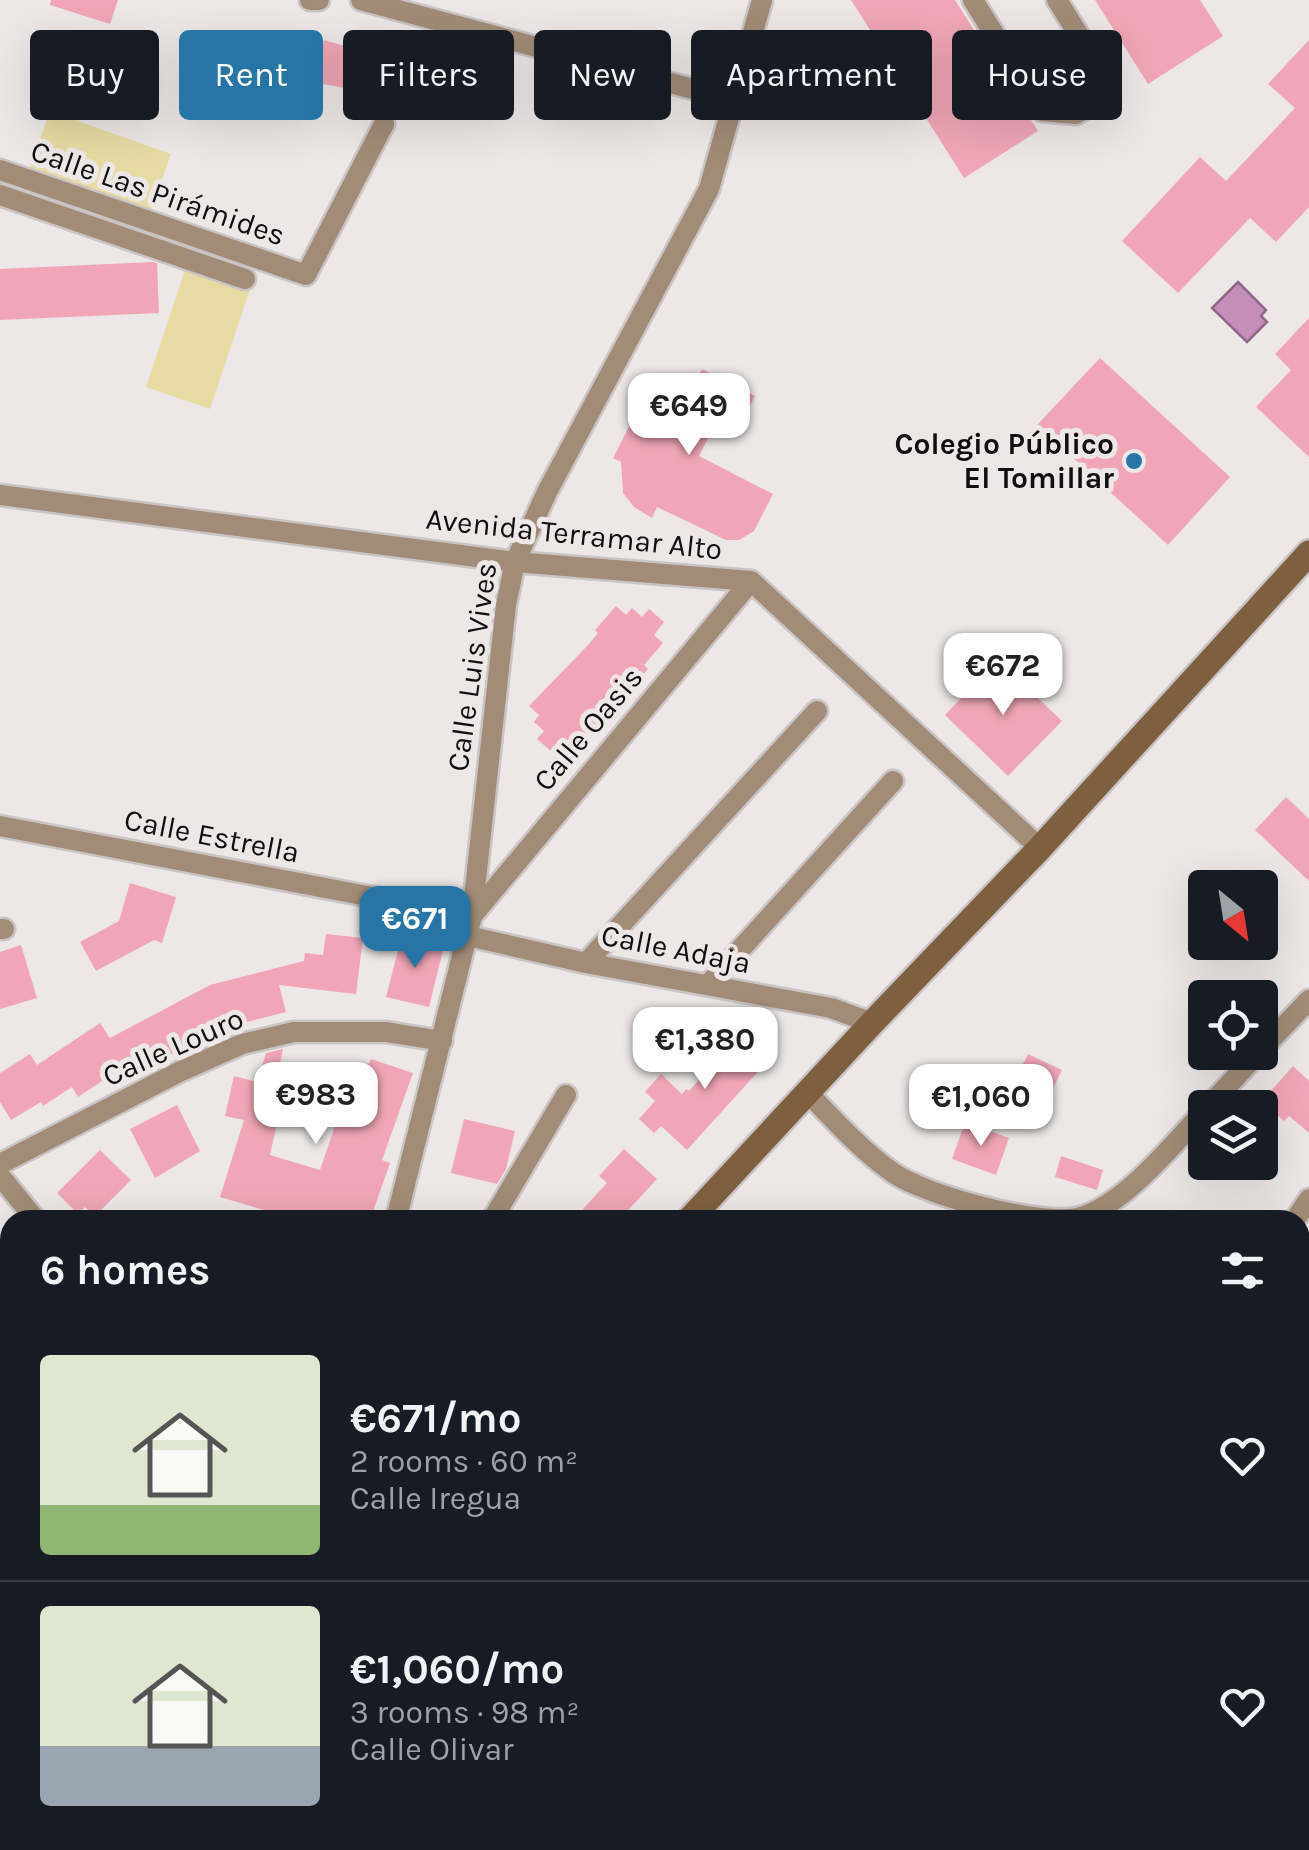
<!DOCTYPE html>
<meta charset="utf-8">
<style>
:root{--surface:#171b24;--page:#242831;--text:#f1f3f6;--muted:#9ea1a6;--line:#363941;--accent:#2775a7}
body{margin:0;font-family:Karla,sans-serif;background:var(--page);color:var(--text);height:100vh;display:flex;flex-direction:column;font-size:38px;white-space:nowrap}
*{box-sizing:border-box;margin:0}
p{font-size:32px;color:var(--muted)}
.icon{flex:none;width:55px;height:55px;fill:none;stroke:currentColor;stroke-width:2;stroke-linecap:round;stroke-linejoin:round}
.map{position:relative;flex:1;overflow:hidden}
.sheet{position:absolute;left:0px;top:1210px;width:1310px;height:640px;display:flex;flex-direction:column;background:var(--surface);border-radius:30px 30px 0 0;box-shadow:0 10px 40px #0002}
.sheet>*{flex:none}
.hud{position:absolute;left:30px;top:30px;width:1250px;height:90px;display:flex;gap:20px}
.needle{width:65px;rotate:150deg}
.controls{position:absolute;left:1188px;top:870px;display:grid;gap:20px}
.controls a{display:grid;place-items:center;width:90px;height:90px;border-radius:10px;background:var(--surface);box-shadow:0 10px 40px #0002;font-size:50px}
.price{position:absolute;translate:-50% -85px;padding:0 22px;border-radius:20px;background:#fff;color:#222;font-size:32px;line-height:65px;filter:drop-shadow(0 2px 5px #0008)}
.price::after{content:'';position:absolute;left:50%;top:60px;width:30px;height:22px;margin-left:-15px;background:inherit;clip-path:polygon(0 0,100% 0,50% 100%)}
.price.selected{background:var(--accent);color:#fff}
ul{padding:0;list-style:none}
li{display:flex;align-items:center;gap:30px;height:250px;padding:0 40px}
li+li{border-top:2px solid var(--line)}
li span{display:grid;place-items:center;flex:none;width:280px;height:200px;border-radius:10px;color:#555}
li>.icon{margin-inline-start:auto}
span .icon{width:120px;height:120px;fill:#fffc;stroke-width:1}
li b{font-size:42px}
h2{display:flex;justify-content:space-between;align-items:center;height:120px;padding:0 40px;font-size:42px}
.chip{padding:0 35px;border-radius:10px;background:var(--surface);box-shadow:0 10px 40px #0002;font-size:35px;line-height:90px}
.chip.selected{background:var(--accent);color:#fff}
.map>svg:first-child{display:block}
.green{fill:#e7dba3}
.water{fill:#c58db9;stroke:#8f6786;stroke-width:2.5}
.building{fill:#f0a6b6}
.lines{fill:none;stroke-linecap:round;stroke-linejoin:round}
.minor-casing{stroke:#cac5c4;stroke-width:25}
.secondary-casing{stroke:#cac5c4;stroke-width:30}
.minor{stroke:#a28c77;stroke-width:20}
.secondary{stroke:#7e5f3f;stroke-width:25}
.poi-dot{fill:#2775a7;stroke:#ede8e7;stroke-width:4}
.labels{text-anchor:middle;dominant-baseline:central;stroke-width:10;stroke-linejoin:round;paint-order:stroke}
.street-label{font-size:30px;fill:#100e0e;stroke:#ede8e7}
.poi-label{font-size:30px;font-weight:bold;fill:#100e0e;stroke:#ede8e7;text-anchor:end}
</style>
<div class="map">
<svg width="1309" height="1850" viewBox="0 0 1309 1850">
<rect width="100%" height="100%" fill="#ede8e7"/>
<path class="green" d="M50,111l121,43 -20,56 -121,-42z
M186,267l64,22 -40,120 -64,-22z"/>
<path class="water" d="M1238,282l28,28 -5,6 6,6 -20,20 -35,-34z"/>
<path class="building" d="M51,0h67l-8,24 -60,-19z
M851,0h104l83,131 -74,47z
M1095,0h105l23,36 -75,48z
M367,32l70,21 -10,45 -56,-17 -4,11 -55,-10 12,-42 38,11z
M1309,40v167l-33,35 -26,-24 -72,75 -56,-52 78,-84 26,24 69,-73 -27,-24z
M153,262l4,1 2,50 -159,7v-51z
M1309,318v139l-53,-50 35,-37 -16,-16z
M1100,358l130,119 -62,68 -131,-120z
M702,369l53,27 -10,19 -30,9 -16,32 74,38 -19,37 -15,9h-13l-69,-33 -5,11 -18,-11 -11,-14 -2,-31 -8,-4 42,-82 34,17z
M616,606l10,9 6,-7 10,9 7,-8 15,13 -10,13 9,8 -19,22 4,4 -52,60 -4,-4 -19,23 -10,-9 -11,13 -15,-13 7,-8 -10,-9 5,-7 -10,-9 60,-62 9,-11 -3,-3z
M998,660l64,61 -54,55 -63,-61z
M1286,797l23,22v62l-54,-51z
M130,883l46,14 -14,46 -8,-3 -58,31 -16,-29 39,-21z
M326,934l37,4 -7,56 -77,-9 7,27 -70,18 -61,33 -2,-3 -34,22 -5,-9 -36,24 -6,-10 -29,19 -2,-4 -30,18 -11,-18v-29l30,-19 7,11 63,-42 10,15 100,-53 94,-24 1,-8 18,2z
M402,935l42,11 -15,61 -43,-10z
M21,945l16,53 -37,11v-57z
M746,1028l28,26 -87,96 -26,-24 -7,7 -15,-14 16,-18 -10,-9 16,-18 21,20 4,-5 3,2z
M283,1049l-9,46 9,2 -13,58 50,15 23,-68 -7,-2 8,-24 8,2 5,-16 12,2 2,-5 42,14 -31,87 8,3 -20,57h-73l-77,-23 24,-77 -19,-4 9,-40 23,6 9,-29z
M1028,1054l34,16 -19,38 -34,-16z
M1293,1066l16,15v52l-20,-17 -5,5 -22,-20z
M177,1105l23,46 -45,27 -25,-49z
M464,1119l51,12 -9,38 -9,15 -46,-11z
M965,1122l44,16 -13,37 -44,-16z
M624,1149l33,30 -38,41h-46l34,-37 -8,-7z
M100,1150l31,30 -36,36 -10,-9 -7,7 -21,-21z
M1061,1156l42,14 -6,20 -42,-13z"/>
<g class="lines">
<g class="minor-casing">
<path id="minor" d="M310,0h9
M361,0l373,100
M973,0l69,111 34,3 15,-9 11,-33 -45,-72
M0,170l306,105 78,-151
M0,195l245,84
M0,495l515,67 236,19 289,267
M0,826l472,90
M472,916l279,-335
M0,929h4
M468,936l118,27 245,45 41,15
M586,963l231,-252
M708,985l185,-204
M1260,1051l49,-51
M808,1093c27,28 53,57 84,79 32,23 146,54 185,46 45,-10 97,-75 128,-108
M1207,1108l52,-56
M0,1164l179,-92 63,-28 52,-12h92l56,9
M0,1176l36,44
M396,1220l76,-304 34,-311 9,-43 32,-70 162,-303 53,-189
M492,1220l74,-125
M1295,1220l14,-21
M1300,1312l9,18
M0,1692l10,4
M1300,1692l9,-15
M1300,1769l9,6
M1079,1840l12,10
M43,1850l2,-10
M523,1850l5,-10
M1195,1850l8,-10"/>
</g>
<g class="secondary-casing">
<path id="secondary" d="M689,1220l183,-197 168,-175 269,-295
M173,1850l2,-10"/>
</g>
<use href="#minor" class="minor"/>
<use href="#secondary" class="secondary"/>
</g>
<circle class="poi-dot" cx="1134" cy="461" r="10"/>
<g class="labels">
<g class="street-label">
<text transform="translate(158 193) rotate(19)">Calle Las Pirámides</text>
<text transform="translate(574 534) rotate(6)">Avenida Terramar Alto</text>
<text transform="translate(472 667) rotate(-82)">Calle Luis Vives</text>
<text transform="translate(588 729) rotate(-50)">Calle Oasis</text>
<text transform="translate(212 836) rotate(11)">Calle Estrella</text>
<text transform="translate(676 949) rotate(11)">Calle Adaja</text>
<text transform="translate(173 1047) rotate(-24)">Calle Louro</text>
</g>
<g class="poi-label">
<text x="1114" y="444">Colegio Público<tspan x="1114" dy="34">El Tomillar</tspan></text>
</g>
</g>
</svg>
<div class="controls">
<a><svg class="needle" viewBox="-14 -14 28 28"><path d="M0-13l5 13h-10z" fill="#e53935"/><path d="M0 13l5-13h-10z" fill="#9ea1a6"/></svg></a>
<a><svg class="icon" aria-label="locate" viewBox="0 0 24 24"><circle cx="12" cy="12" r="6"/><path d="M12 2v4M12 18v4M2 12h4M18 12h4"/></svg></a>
<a><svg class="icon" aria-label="layers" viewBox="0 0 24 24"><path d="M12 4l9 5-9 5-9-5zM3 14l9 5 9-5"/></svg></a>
</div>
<b class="price" style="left:689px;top:458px">€649</b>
<b class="price" style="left:1003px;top:718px">€672</b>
<b class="price selected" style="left:415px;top:971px">€671</b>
<b class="price" style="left:705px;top:1092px">€1,380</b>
<b class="price" style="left:316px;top:1147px">€983</b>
<b class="price" style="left:981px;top:1149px">€1,060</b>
<div class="hud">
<a class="chip">Buy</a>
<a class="chip selected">Rent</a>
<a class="chip">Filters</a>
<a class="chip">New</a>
<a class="chip">Apartment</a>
<a class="chip">House</a>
</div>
<section class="sheet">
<h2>6 homes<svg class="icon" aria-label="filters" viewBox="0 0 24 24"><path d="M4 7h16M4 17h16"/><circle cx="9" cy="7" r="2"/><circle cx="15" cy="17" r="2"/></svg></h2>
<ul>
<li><span style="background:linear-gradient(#dfe7d0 75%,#8fb573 0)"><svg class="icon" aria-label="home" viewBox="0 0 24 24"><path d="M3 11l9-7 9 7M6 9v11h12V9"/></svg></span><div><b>€671/mo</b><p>2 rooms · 60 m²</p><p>Calle Iregua</p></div><svg class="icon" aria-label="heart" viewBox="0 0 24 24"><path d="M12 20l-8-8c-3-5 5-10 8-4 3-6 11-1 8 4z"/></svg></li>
<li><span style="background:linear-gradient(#dfe7d0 70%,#9aa5b1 0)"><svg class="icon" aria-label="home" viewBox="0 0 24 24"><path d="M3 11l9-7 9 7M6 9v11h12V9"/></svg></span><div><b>€1,060/mo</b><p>3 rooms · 98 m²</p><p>Calle Olivar</p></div><svg class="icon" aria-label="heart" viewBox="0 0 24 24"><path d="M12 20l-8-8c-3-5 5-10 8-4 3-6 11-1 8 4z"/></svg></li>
</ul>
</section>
</div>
